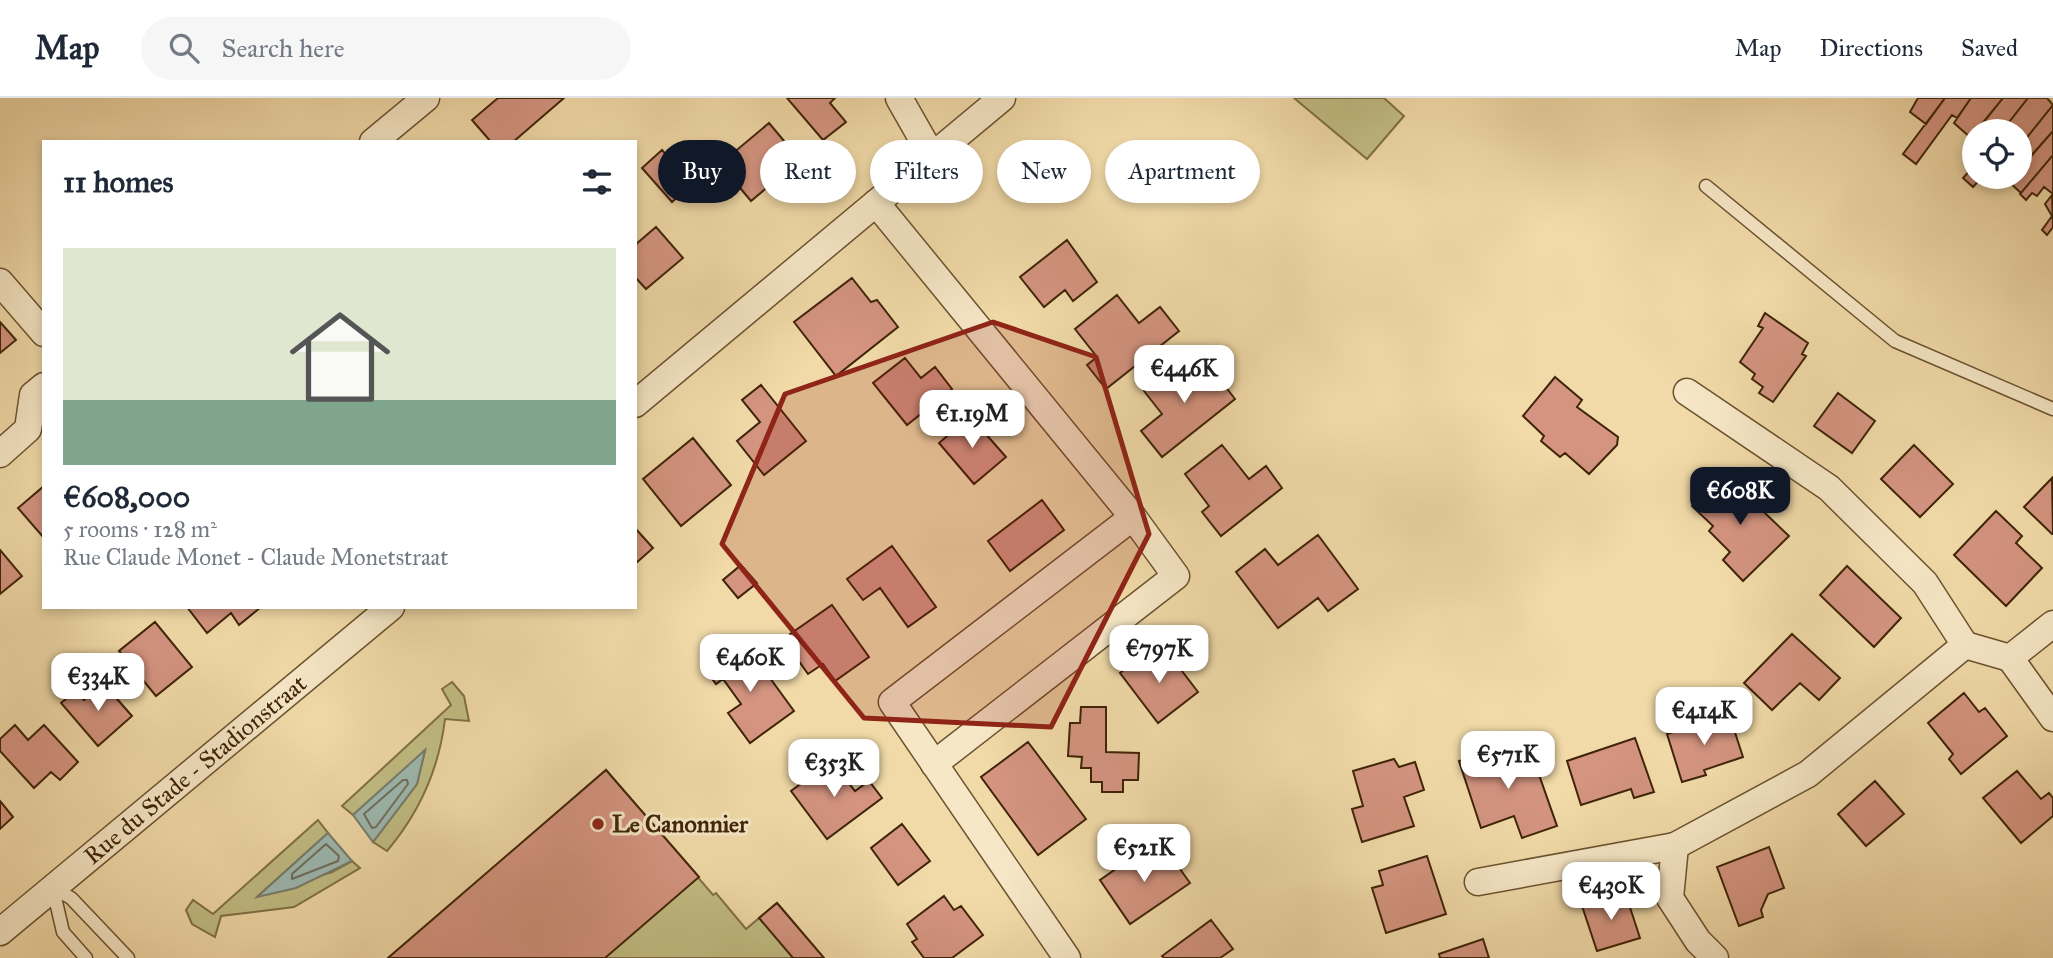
<!DOCTYPE html>
<meta charset="utf-8">
<style>
:root{--surface:#fff;--page:#f6f6f7;--text:#1f2937;--muted:#747a83;--line:#e0e1e3;--accent:#111827}
body{margin:0;font-family:"IM FELL Great Primer",serif;background:var(--page);color:var(--text);height:100vh;display:flex;flex-direction:column;font-size:26px;white-space:nowrap}
*{box-sizing:border-box;margin:0}
p{font-size:23px;color:var(--muted)}
.icon{flex:none;width:38px;height:38px;fill:none;stroke:currentColor;stroke-width:2;stroke-linecap:round;stroke-linejoin:round}
.map{position:relative;flex:1;overflow:hidden}
.drawer{position:absolute;left:42px;top:42px;width:595px;height:469px;display:flex;flex-direction:column;background:var(--surface);border-radius:0px;box-shadow:0 4px 10px #0003}
.drawer>*{flex:none}
.banner{position:absolute;left:658px;top:42px;width:665px;height:63px;display:flex;gap:14px}
.tools{position:absolute;left:1962px;top:21px;display:grid;gap:14px}
.tools a{display:grid;place-items:center;width:70px;height:70px;border-radius:50%;background:var(--surface);box-shadow:0 4px 10px #0003;font-size:35px}
.price{position:absolute;translate:-50% -60px;padding:0 16px;border-radius:14px;background:#fff;color:#222;font-size:23px;line-height:46px;filter:drop-shadow(0 2px 4px #0008)}
.price::after{content:'';position:absolute;left:50%;top:42px;width:21px;height:16px;margin-left:-10px;background:inherit;clip-path:polygon(0 0,100% 0,50% 100%)}
.price.active{background:var(--accent);color:#fff}
ul{padding:0;list-style:none}
li{display:grid;align-content:center;gap:14px;height:371px;padding:0 21px}
li+li{border-top:2px solid var(--line)}
li span{display:grid;place-items:center;height:217px;border-radius:0px;color:#555}
li>.icon{margin-inline-start:auto}
span .icon{width:126px;height:126px;fill:#fffc;stroke-width:1}
li b{font-size:30px}
h2{display:flex;justify-content:space-between;align-items:center;height:84px;padding:0 21px;font-size:30px}
.pill{padding:0 24px;border-radius:32px;background:var(--surface);box-shadow:0 4px 10px #0003;font-size:24px;line-height:63px}
.pill.active{background:var(--accent);color:#fff}
header{display:flex;align-items:center;gap:42px;box-sizing:border-box;height:98px;padding:0 35px;background:var(--surface);border-bottom:2px solid var(--line)}
header strong{font-size:33px}
nav{display:flex;gap:38px;margin-inline-start:auto;font-size:24px}
.search{width:490px;height:63px;background:var(--page);display:flex;align-items:center;gap:18px;box-sizing:border-box;padding:0 24px;border-radius:38px;color:var(--muted);font-size:26px}
.map>svg:first-child{display:block}
.green{fill:#c1bd83;stroke:#807045;stroke-width:2}
.water{fill:#9db9b1;stroke:#777d6d;stroke-width:2}
.lines{fill:none;stroke-linecap:round;stroke-linejoin:round}
.shore{stroke:#6e6e5c;stroke-width:2}
.building{fill:#d49480;stroke:#3f2407;stroke-width:2}
.service-casing{stroke:#6c522f;stroke-width:15}
.minor-casing{stroke:#6c522f;stroke-width:29}
.service{stroke:#f6e7c6;stroke-width:12}
.minor{stroke:#f6e7c6;stroke-width:26}
.marked{fill:#8f2418;fill-opacity:0.2;stroke:#8f2418;stroke-width:5;stroke-linejoin:round}
.poi-dot{fill:#8f2418;stroke:#f6e7c6;stroke-width:2.5}
.labels{text-anchor:middle;dominant-baseline:central;stroke-width:6;stroke-linejoin:round;paint-order:stroke}
.street-label{font-size:24px;fill:#3f2407;stroke:#f6e7c6}
.poi-label{font-size:24px;font-weight:bold;fill:#3f2407;stroke:#f6e7c6;text-anchor:start}
</style>
<header>
<strong>Map</strong>
<div class="search"><svg class="icon" aria-label="search" viewBox="0 0 24 24"><circle cx="10" cy="10" r="6"/><path d="M15 15l6 6"/></svg>Search here</div>
<nav><a>Map</a><a>Directions</a><a>Saved</a></nav>
</header>
<div class="map">
<svg width="2053" height="860" viewBox="0 0 2053 860">
<rect width="100%" height="100%" fill="#f1daa8"/>
<filter id="stains"><feTurbulence type="fractalNoise" baseFrequency=".00286" numOctaves="4"/><feColorMatrix values="0 0 0 0 .2 0 0 0 0 .09 0 0 0 0 .02 0 0 0 .5 -.17"/></filter>
<radialGradient id="worn" r=".72"><stop offset=".6" stop-color="#630" stop-opacity="0"/><stop offset="1" stop-color="#630" stop-opacity=".3"/></radialGradient>
<path class="green" d="M1294,0h90l20,18 -37,43z
M452,584l12,14 5,25 -24,-2c-6,50 -25,93 -58,132l-14,-9 44,-58 8,-33 -72,64 -11,-9 109,-101 -9,-16z
M606,672l107,125 3,-2 30,36 31,-26 47,55h-436z
M318,722l10,13 -70,63 74,-24 20,-11 8,7 -66,39 -73,9 -6,21 -23,-13 -6,-14 7,-10 20,14z"/>
<path class="water" d="M425,652l-8,34 -44,58 -20,-27z
M328,735l24,28 -56,27 -39,9z"/>
<g class="lines">
<path class="shore" d="M403,682h4l1,4 -32,43 -4,1 -8,-14z
M326,746l13,12 -1,5 -46,18v-5z"/>
</g>
<path class="building" d="M498,0h66l-51,44h-22l-19,-22z
M787,0h48l-5,5 16,19 -23,18z
M1918,0h27l-19,26 -16,-12z
M1945,0h26l-14,20 -5,-3 -36,49 -13,-10z
M1971,0h32l-32,40 -17,-15z
M2003,0h25l-26,33h-26z
M2028,0h19l6,7 -33,41v-15h-18z
M2053,7v26l-32,36 -1,-21z
M769,25l31,37 -49,41 -31,-37z
M2053,33v24l-32,38 -12,-11 4,-5h7v-8z
M662,52l30,34 -20,18 -30,-34z
M1974,53v15l-3,3 -5,-6z
M2053,57v39l-9,-7 -7,9 -5,-3 -6,7 -6,-6z
M1974,68v11h8l-9,10 -10,-9z
M2052,97l1,32 -6,8 -5,-5 10,-14 -7,-12z
M656,129l27,31 -37,31 -11,-12v-32z
M1067,142l30,42 -24,19 -8,-11 -21,17 -24,-30z
M852,180l19,24 6,-2 21,27 -62,49 -42,-54z
M1117,197l22,28 21,-16 19,24 -73,58 -19,-24 10,-8 -22,-28z
M1765,215l43,30 -6,11 4,2 -33,46 -14,-9 4,-6 -11,-8 3,-5 -15,-12 23,-34 -5,-2z
M0,224l16,18 -16,13z
M905,260l16,20 14,-11 17,22 -45,36 -34,-42z
M1205,262l30,39 -73,58 -21,-26 21,-17 -18,-23 34,-27 9,9z
M1555,279l27,23 -5,7 41,30 -1,8 -28,29 -24,-21 -5,4 -19,-16 3,-5 -21,-20z
M761,287l45,56 -42,34 -27,-34 23,-19 -18,-22z
M1838,295l37,28 -23,32 -38,-27z
M970,318l36,41 -32,27 -35,-41z
M693,340l38,47 -50,41 -38,-47z
M1222,347l27,34 17,-13 16,22 -61,48 -19,-24 7,-6 -24,-32z
M1914,347l39,39 -33,33 -39,-38z
M1724,376l65,62 -46,45 -20,-21 7,-8 -21,-21 4,-5 -21,-20z
M2052,380l1,56h-1l-28,-27z
M44,388v52l-26,-30z
M1042,402l22,30 -54,41 -22,-30z
M1996,413l26,25 -6,7 26,25 -36,38 -52,-51z
M635,430l18,20 -18,16z
M1318,437l40,54 -30,22 -10,-13 -40,30 -42,-56 29,-23 13,16z
M892,448l44,61 -28,20 -28,-39 -17,12 -16,-21z
M0,452l22,26 -22,18z
M741,467l16,18 -19,15 -15,-18z
M1847,468l54,52 -27,29 -54,-52z
M832,507l37,52 -34,24 -12,-17 -15,10 -25,-35z
M187,509h74l-22,18 -8,-12 -24,20z
M155,524l37,45 -36,29 -37,-45z
M1792,536l48,44 -21,22 -19,-17 -28,27 -28,-27z
M730,551l9,12 12,-9 43,59 -44,32 -22,-30 13,-9 -18,-25 -7,5 -12,-16z
M1151,551l15,20 9,-7 23,30 -40,31 -38,-50z
M103,585l29,33 -34,30 -37,-43 15,-12 8,9z
M1964,595l15,19 6,-4 22,28 -46,38 -12,-15 4,-5 -25,-31z
M1081,609h25v45l33,1 -1,27h-15v12h-21v-10h-11v-14h-10l1,-11 -14,-1 2,-33h10z
M1729,616l14,43 -39,13 2,5 -24,7 -15,-48z
M15,627l13,15 16,-15 34,37 -18,18 -9,-8 -17,16 -34,-37v-12z
M1635,640l19,54 -20,6 -3,-9 -50,16 -14,-44z
M1028,644l58,77 -48,36 -57,-78z
M1498,649l5,15 28,-10 26,74 -35,12 -8,-22 -33,12 -22,-67z
M1394,661l5,8 16,-5 9,28 -20,7 10,29 -52,16 -10,-33 11,-3 -10,-35z
M832,663l23,30 14,-10 13,17 -55,41 -36,-48z
M606,672l93,107 -94,81h-217z
M2017,673l24,28 8,-6 4,5v18l-32,27 -38,-45z
M1875,683l29,33 -38,32 -28,-32z
M0,703l13,16 -13,12z
M902,726l28,37 -32,24 -27,-37z
M1769,749l15,41 -16,6 -7,16 2,7 -24,9 -22,-59z
M1165,750l25,35 -60,41 -30,-44 33,-23 6,9z
M1427,758l19,58 -60,19 -14,-45 11,-3 -4,-14z
M1625,794l15,46 -43,13 -15,-45z
M944,798l10,14 7,-4 22,29 -31,23h-28l-12,-16 5,-3 -10,-15z
M777,805l47,55h-31l-34,-40z
M1211,822l22,29 -13,9h-56l-2,-2z
M1483,841l6,19h-49l-1,-4z"/>
<g class="lines">
<g class="service-casing">
<path id="service" d="M1706,88l189,155 158,68
M53,790l18,10 57,60
M53,791l10,43 23,26"/>
</g>
<g class="minor-casing">
<g id="minor">
<path d="M899,0l33,58"/>
<path d="M373,44l53,-44"/>
<path d="M876,105l257,314 43,59 -242,188"/>
<path d="M0,184l44,51"/>
<path d="M1687,294l142,96 96,95 40,62"/>
<path d="M635,306l367,-306"/>
<path d="M0,356l28,-25 5,-34 11,-9"/>
<path d="M2010,560l43,60"/>
<path d="M1675,748l-5,52 28,43 17,17"/>
<path d="M1478,784l197,-36 133,-72 157,-129 45,13 43,-34"/>
<path id="s1" d="M0,834l391,-325"/>
<path d="M1067,860l-175,-256 241,-185"/>
</g>
</g>
<use href="#service" class="service"/>
<use href="#minor" class="minor"/>
</g>
<path class="marked" d="M993,224l103,35 53,177 -98,193 -187,-9 -142,-174 63,-150z"/>
<circle class="poi-dot" cx="598" cy="726" r="7"/>
<g class="labels">
<g class="street-label">
<text stroke="none"><textPath href="#s1" startOffset="254">Rue du Stade - Stadionstraat</textPath></text>
</g>
<g class="poi-label">
<text x="612" y="726">Le Canonnier</text>
</g>
</g>
<rect width="100%" height="100%" filter="url(#stains)"/>
<rect width="100%" height="100%" fill="url(#worn)"/>
</svg>
<div class="tools">
<a><svg class="icon" aria-label="locate" viewBox="0 0 24 24"><circle cx="12" cy="12" r="6"/><path d="M12 2v4M12 18v4M2 12h4M18 12h4"/></svg></a>
</div>
<b class="price" style="left:1184px;top:307px">€446K</b>
<b class="price" style="left:972px;top:352px">€1.19M</b>
<b class="price active" style="left:1740px;top:429px">€608K</b>
<b class="price" style="left:1159px;top:587px">€797K</b>
<b class="price" style="left:750px;top:596px">€460K</b>
<b class="price" style="left:98px;top:615px">€334K</b>
<b class="price" style="left:1704px;top:649px">€414K</b>
<b class="price" style="left:1508px;top:693px">€571K</b>
<b class="price" style="left:834px;top:701px">€353K</b>
<b class="price" style="left:1144px;top:786px">€521K</b>
<b class="price" style="left:1611px;top:824px">€430K</b>
<div class="banner">
<a class="pill active">Buy</a>
<a class="pill">Rent</a>
<a class="pill">Filters</a>
<a class="pill">New</a>
<a class="pill">Apartment</a>
</div>
<section class="drawer">
<h2>11 homes<svg class="icon" aria-label="filters" viewBox="0 0 24 24"><path d="M4 7h16M4 17h16"/><circle cx="9" cy="7" r="2"/><circle cx="15" cy="17" r="2"/></svg></h2>
<ul>
<li><span style="background:linear-gradient(#dfe7d0 70%,#7fa58c 0)"><svg class="icon" aria-label="home" viewBox="0 0 24 24"><path d="M3 11l9-7 9 7M6 9v11h12V9"/></svg></span><div><b>€608,000</b><p>5 rooms · 128 m²</p><p>Rue Claude Monet - Claude Monetstraat</p></div></li>
</ul>
</section>
</div>
